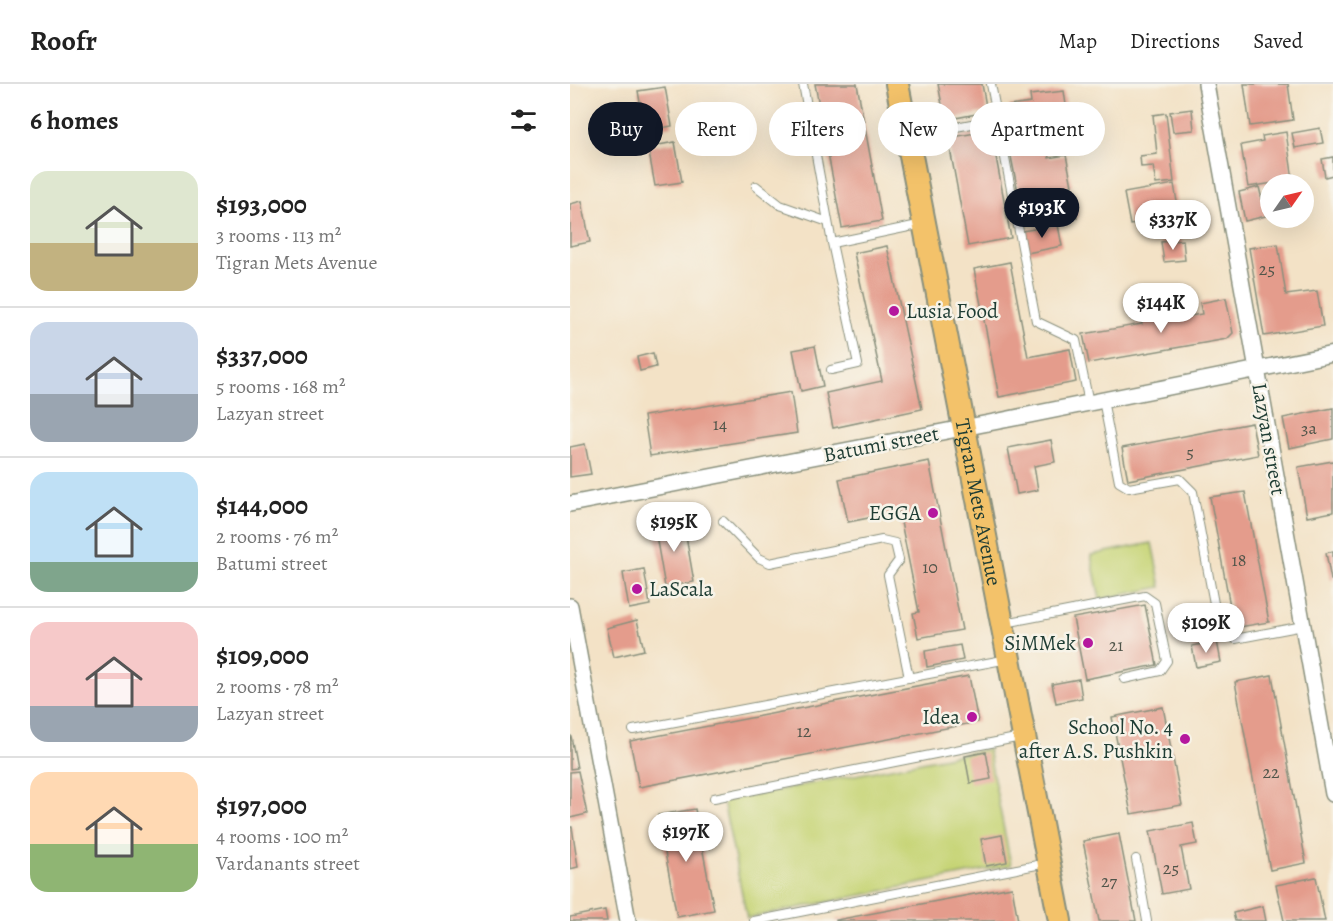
<!DOCTYPE html>
<meta charset="utf-8">
<style>
:root{--surface:#fff;--page:#f2f2f2;--text:#222;--muted:#767676;--line:#e0e0e0;--accent:#111827}
body{margin:0;font-family:Alegreya,serif;background:var(--page);color:var(--text);height:100vh;display:flex;flex-direction:column;font-size:22px;white-space:nowrap}
*{box-sizing:border-box;margin:0}
p{font-size:20px;color:var(--muted)}
.icon{flex:none;width:33px;height:33px;fill:none;stroke:currentColor;stroke-width:2;stroke-linecap:round;stroke-linejoin:round}
.map{position:relative;flex:1;overflow:hidden}
.sheet{display:flex;flex-direction:column;background:var(--surface);width:570px}
.sheet>*{flex:none}
.hud{position:absolute;left:18px;top:18px;width:570px;height:54px;display:flex;gap:12px}
.needle{width:39px;rotate:56deg}
.controls{position:absolute;left:690px;top:90px;display:grid;gap:12px}
.controls a{display:grid;place-items:center;width:54px;height:54px;border-radius:50%;background:var(--surface);box-shadow:0 6px 24px #0002;font-size:30px}
.price{position:absolute;translate:-50% -51px;padding:0 14px;border-radius:21px;background:#fff;color:#222;font-size:20px;line-height:39px;filter:drop-shadow(0 2px 3px #0008)}
.price::after{content:'';position:absolute;left:50%;top:36px;width:18px;height:14px;margin-left:-9px;background:inherit;clip-path:polygon(0 0,100% 0,50% 100%)}
.price.current{background:var(--accent);color:#fff}
ul{padding:0;list-style:none}
li{display:flex;align-items:center;gap:18px;height:150px;padding:0 30px}
li+li{border-top:2px solid var(--line)}
li span{display:grid;place-items:center;flex:none;width:168px;height:120px;border-radius:18px;color:#555}
li>.icon{margin-inline-start:auto}
span .icon{width:72px;height:72px;fill:#fffc;stroke-width:1}
li b{font-size:26px}
h2{display:flex;justify-content:space-between;align-items:center;height:72px;padding:0 30px;font-size:26px}
.tag{padding:0 21px;border-radius:27px;background:var(--surface);box-shadow:0 6px 24px #0002;font-size:21px;line-height:54px}
.tag.current{background:var(--accent);color:#fff}
header{display:flex;align-items:center;gap:36px;box-sizing:border-box;height:84px;padding:0 30px;background:var(--surface);border-bottom:2px solid var(--line)}
header strong{font-size:28px}
nav{display:flex;gap:33px;margin-inline-start:auto;font-size:21px}
main{display:flex;flex:1;min-height:0}
.map>svg:first-child{display:block}
.green{fill:#c6d475;stroke:#728854;stroke-width:1.5}
.building{fill:#e49c8c}
.lines{fill:none;stroke-linecap:round;stroke-linejoin:round}
.lane-casing{stroke:#89907d;stroke-width:10}
.street-casing{stroke:#89907d;stroke-width:18}
.primary-casing{stroke:#89907d;stroke-width:26}
.lane{stroke:#fff;stroke-width:8}
.street{stroke:#fff;stroke-width:15}
.primary{stroke:#f3c26a;stroke-width:22}
.poi-dot{fill:#b5179e;stroke:#f7f3e8;stroke-width:2}
.labels{text-anchor:middle;dominant-baseline:central;stroke-width:5;stroke-linejoin:round;paint-order:stroke}
.number-label{font-size:18px;fill:#50554a}
.poi-label{font-size:21px;fill:#1f3d34;stroke:#f7f3e8;text-anchor:end}
.street-label{font-size:21px;fill:#1f3d34;stroke:#f7f3e8}
</style>
<header>
<strong>Roofr</strong>
<nav><a>Map</a><a>Directions</a><a>Saved</a></nav>
</header>
<main>
<section class="sheet">
<h2>6 homes<svg class="icon" aria-label="filters" viewBox="0 0 24 24"><path d="M4 7h16M4 17h16"/><circle cx="9" cy="7" r="2"/><circle cx="15" cy="17" r="2"/></svg></h2>
<ul>
<li><span style="background:linear-gradient(#dfe7d0 60%,#c2b280 0)"><svg class="icon" aria-label="home" viewBox="0 0 24 24"><path d="M3 11l9-7 9 7M6 9v11h12V9"/></svg></span><div><b>$193,000</b><p>3 rooms · 113 m²</p><p>Tigran Mets Avenue</p></div></li>
<li><span style="background:linear-gradient(#c9d6e8 60%,#9aa5b1 0)"><svg class="icon" aria-label="home" viewBox="0 0 24 24"><path d="M3 11l9-7 9 7M6 9v11h12V9"/></svg></span><div><b>$337,000</b><p>5 rooms · 168 m²</p><p>Lazyan street</p></div></li>
<li><span style="background:linear-gradient(#bfe0f5 75%,#7fa58c 0)"><svg class="icon" aria-label="home" viewBox="0 0 24 24"><path d="M3 11l9-7 9 7M6 9v11h12V9"/></svg></span><div><b>$144,000</b><p>2 rooms · 76 m²</p><p>Batumi street</p></div></li>
<li><span style="background:linear-gradient(#f6c9c9 70%,#9aa5b1 0)"><svg class="icon" aria-label="home" viewBox="0 0 24 24"><path d="M3 11l9-7 9 7M6 9v11h12V9"/></svg></span><div><b>$109,000</b><p>2 rooms · 78 m²</p><p>Lazyan street</p></div></li>
<li><span style="background:linear-gradient(#ffd9b3 60%,#8fb573 0)"><svg class="icon" aria-label="home" viewBox="0 0 24 24"><path d="M3 11l9-7 9 7M6 9v11h12V9"/></svg></span><div><b>$197,000</b><p>4 rooms · 100 m²</p><p>Vardanants street</p></div></li>
</ul>
</section>
<div class="map">
<svg width="763" height="837" viewBox="0 0 763 837">
<rect width="100%" height="100%" fill="#f7f3e8"/>
<filter id="ink" filterUnits="userSpaceOnUse"><feTurbulence type="fractalNoise" baseFrequency=".0167" numOctaves="2"/><feDisplacementMap in="SourceGraphic" scale="12" xChannelSelector="R" yChannelSelector="G"/><feConvolveMatrix kernelMatrix="1 2 1 2 8 2 1 2 1" color-interpolation-filters="sRGB"/></filter>
<filter id="wash" filterUnits="userSpaceOnUse"><feTurbulence type="fractalNoise" baseFrequency=".008" numOctaves="4" result="noise"/><feDisplacementMap in="SourceGraphic" scale="24" xChannelSelector="R" yChannelSelector="G"/><feGaussianBlur stdDeviation="1.35" result="paint"/><feColorMatrix in="noise" values="0 0 0 0 0 0 0 0 0 0 0 0 0 0 0 0 0 1.4 0 .05"/><feComposite in="paint" operator="in"/></filter>
<g filter="url(#wash)">
<rect width="100%" height="100%" fill="#f3e2c6"/>
<path class="green" d="M582,459l9,44 -61,12 -9,-44z
M418,665l23,116 -264,53 -24,-117z"/>
<g id="blocks">
<path class="building" d="M245,0h42l25,137 -40,7z
M368,0h44l5,28 -42,8z
M674,0h44l5,36 -43,6z
M95,3l7,39 -27,5 -7,-40z
M494,7l5,35 -57,7 -3,-27 22,-3 -1,-8z
M622,25l2,21 -21,2 -3,-20z
M596,29l8,69 -18,2 -3,-18 -12,1 -1,-11 17,-2 -4,-39z
M750,44l3,15 -28,5 -3,-15z
M421,46l20,108 -43,8 -20,-108z
M716,48l7,48 -45,7 -7,-42 22,-4 -1,-5z
M105,58l7,40 -27,4 -7,-39z
M476,59l3,15 17,-3 6,31 -53,11 -9,-46z
M763,73v18l-8,2 -3,-18z
M604,100l3,18 -29,6 2,14 -20,3 -6,-32z
M689,103l7,29 -21,5 -6,-29z
M504,112l3,21 -22,2 -2,-20z
M12,117l8,41 -20,4v-42z
M608,129l3,20 -22,2 -2,-20z
M488,141l4,21 -35,7 -5,-22z
M613,156l2,20 -21,2 -3,-20z
M708,160l8,51 31,-4 6,35 -59,10 -15,-88z
M317,162l35,163 -89,19 -7,-35 56,-12 -28,-128z
M440,178l18,95 42,-8 6,33 -77,15 -25,-128z
M656,214l7,35 -6,6 -138,24 -6,-29 59,-10 -1,-5 30,-6 1,6 30,-5 -2,-11z
M245,262l8,40 -22,5 -8,-41z
M83,269l3,14 -16,4 -3,-14z
M221,308l6,41 -147,23 -6,-40z
M763,324v31l-44,9 -6,-30z
M682,339l6,32 -130,25 -6,-32z
M481,356l4,22 -21,4 4,24 -21,4 -9,-46z
M15,360l6,30 -21,3v-30z
M359,377l33,169 -44,8 -5,-25 6,-1 -20,-100 -51,10 -9,-43z
M763,377v51l-26,5 -9,-50z
M675,408l24,130 -35,6 -24,-131z
M113,435l11,63 -29,5 -11,-63z
M763,467v29h-2l-5,-27z
M74,485l6,36 -21,4 -6,-36z
M575,521l12,60 -72,14 -12,-61z
M67,536l7,30 -30,7 -7,-29z
M647,557l4,21 -25,5 -4,-21z
M390,561l3,15 -36,7 -2,-16z
M702,591l34,188 -36,7 -35,-188z
M399,592l9,46 -339,65 -9,-46z
M509,595l3,19 -26,5 -4,-19z
M593,623l19,98 -51,9 -19,-97z
M0,652h1l6,32 -7,1z
M416,668l5,27 -21,4 -5,-27z
M8,687l9,43 -17,4v-46z
M125,725l19,101 -37,7 -19,-102z
M623,739l4,21 -16,3 8,42 -27,5 -12,-63z
M0,743h2l6,40 -8,2z
M549,750l17,87h-37l-16,-80z
M432,751l5,27 -21,4 -5,-27z
M746,793l9,44h-41l-8,-36z
M442,803l6,34h-182v-1z
M693,822l3,15h-31l-2,-8z
M35,826l2,11h-37v-4z"/>
</g>
</g>
<g filter="url(#ink)">
<use href="#blocks" fill-opacity="0" stroke="#89907d" stroke-width="1.5"/>
<g class="lines">
<g class="lane-casing">
<path id="lane" d="M233,0l29,159
M421,0l45,237 40,19 13,63
M340,52l87,-17
M186,102l24,19 48,17
M261,286l27,-6 -26,-121 91,-19
M533,316l16,82 10,6 51,-9 13,13 26,138 16,9 68,-13
M153,437l36,37 11,5 112,-23 13,3 4,17 -11,15 21,103
M435,539l140,-27 10,7 12,58 -7,10 -36,8
M63,646l375,-71
M144,714l307,-61
M566,775l11,62
M184,837l293,-58"/>
</g>
<g class="street-casing">
<path id="street" d="M636,0l127,710
M0,420l429,-83 334,-67
M0,522l58,315"/>
</g>
<g class="primary-casing">
<g id="primary">
<path id="s1" d="M327,0l163,837"/>
</g>
</g>
<use href="#lane" class="lane"/>
<use href="#street" class="street"/>
<use href="#primary" class="primary"/>
</g>
</g>
<g class="poi-dot">
<circle cx="324" cy="227" r="6"/>
<circle cx="363" cy="429" r="6"/>
<circle cx="67" cy="505" r="6"/>
<circle cx="518" cy="559" r="6"/>
<circle cx="402" cy="633" r="6"/>
<circle cx="615" cy="655" r="6"/>
</g>
<g class="labels">
<g class="number-label">
<text x="697" y="185">25</text>
<text x="150" y="340">14</text>
<text x="739" y="344">3a</text>
<text x="620" y="368">5</text>
<text x="669" y="476">18</text>
<text x="360" y="483">10</text>
<text x="546" y="561">21</text>
<text x="234" y="647">12</text>
<text x="701" y="688">22</text>
<text x="601" y="784">25</text>
<text x="539" y="797">27</text>
</g>
<g class="poi-label">
<text x="336" y="227" text-anchor="start">Lusia Food</text>
<text x="351" y="429">EGGA</text>
<text x="79" y="505" text-anchor="start">LaScala</text>
<text x="506" y="559">SiMMek</text>
<text x="390" y="633">Idea</text>
<text x="603" y="643">School No. 4<tspan x="603" dy="24">after A.S. Pushkin</tspan></text>
</g>
<g class="street-label">
<text transform="translate(699 355) rotate(80)">Lazyan street</text>
<text transform="translate(311 360) rotate(-11)">Batumi street</text>
<text stroke="none"><textPath href="#s1" startOffset="426">Tigran Mets Avenue</textPath></text>
</g>
</g>
</svg>
<div class="controls">
<a><svg class="needle" viewBox="-14 -14 28 28"><path d="M0-13l5 13h-10z" fill="#e53935"/><path d="M0 13l5-13h-10z" fill="#767676"/></svg></a>
</div>
<b class="price current" style="left:472px;top:155px">$193K</b>
<b class="price" style="left:603px;top:167px">$337K</b>
<b class="price" style="left:591px;top:250px">$144K</b>
<b class="price" style="left:104px;top:469px">$195K</b>
<b class="price" style="left:636px;top:570px">$109K</b>
<b class="price" style="left:116px;top:779px">$197K</b>
<div class="hud">
<a class="tag current">Buy</a>
<a class="tag">Rent</a>
<a class="tag">Filters</a>
<a class="tag">New</a>
<a class="tag">Apartment</a>
</div>
</div>
</main>
